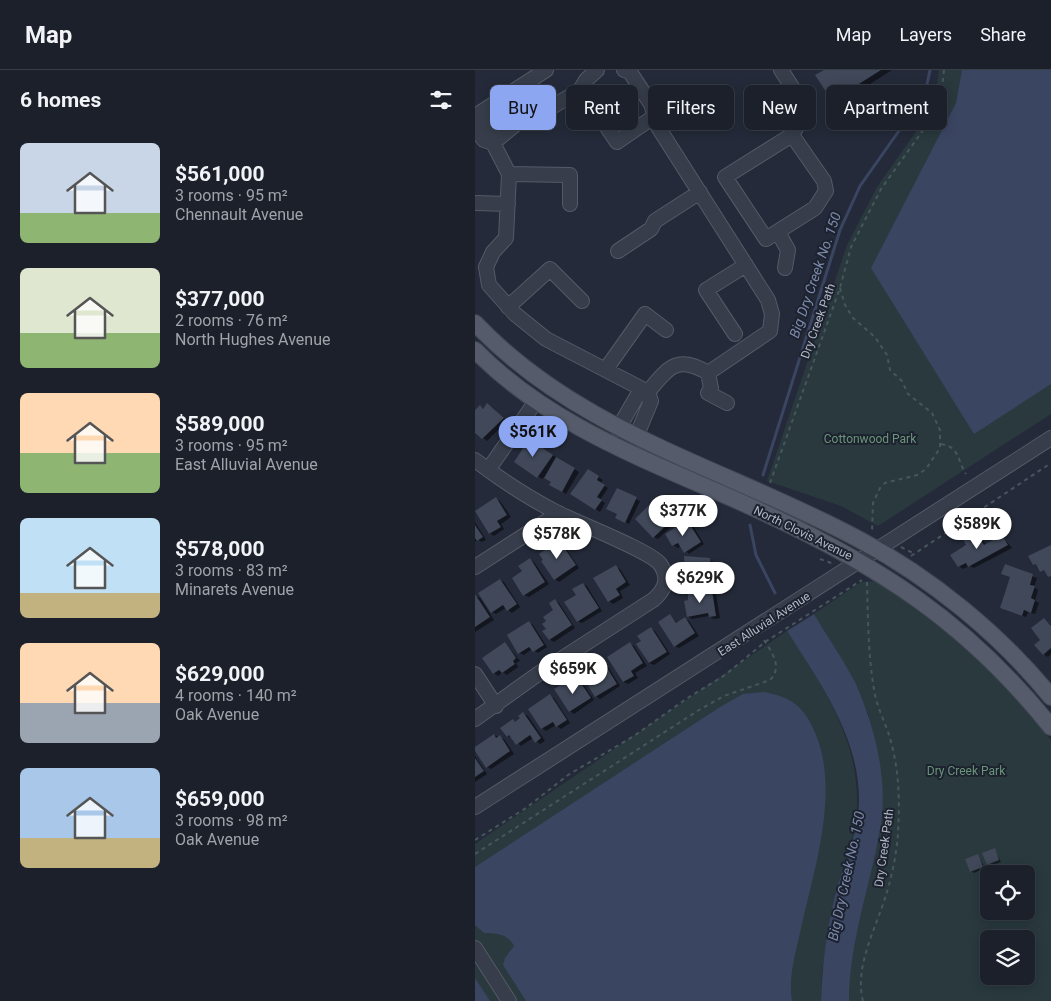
<!DOCTYPE html>
<meta charset="utf-8">
<style>
:root{--surface:#1b202b;--page:#242833;--text:#f1f3f6;--muted:#a0a3a9;--line:#393e47;--accent:#8ca6f1}
body{margin:0;font-family:Roboto,sans-serif;background:var(--page);color:var(--text);height:100vh;display:flex;flex-direction:column;font-size:19px;white-space:nowrap}
*{box-sizing:border-box;margin:0}
p{font-size:16px;color:var(--muted)}
.icon{flex:none;width:28px;height:28px;fill:none;stroke:currentColor;stroke-width:2;stroke-linecap:round;stroke-linejoin:round}
.map{position:relative;flex:1;overflow:hidden}
.side{display:flex;flex-direction:column;background:var(--surface);width:475px}
.side>*{flex:none}
.banner{position:absolute;left:15px;top:15px;width:475px;height:45px;display:flex;gap:10px}
.tools{position:absolute;left:505px;top:795px;display:grid;gap:10px}
.tools a{display:grid;place-items:center;width:55px;height:55px;border-radius:8px;background:var(--surface);box-shadow:0 2px 12px #0003,0 0 0 1px var(--line);font-size:25px}
.price{position:absolute;translate:-50% -42px;padding:0 11px;border-radius:18px;background:#fff;color:#222;font-size:16px;line-height:32px;filter:drop-shadow(0 1px 2px #0008)}
.price::after{content:'';position:absolute;left:50%;top:30px;width:15px;height:11px;margin-left:-8px;background:inherit;clip-path:polygon(0 0,100% 0,50% 100%)}
.price.on{background:var(--accent);color:#111}
ul{padding:0;list-style:none}
li{display:flex;align-items:center;gap:15px;height:125px;padding:0 20px}
li span{display:grid;place-items:center;flex:none;width:140px;height:100px;border-radius:8px;color:#555}
li>.icon{margin-inline-start:auto}
span .icon{width:60px;height:60px;fill:#fffc;stroke-width:1}
li b{font-size:21px}
h2{display:flex;justify-content:space-between;align-items:center;height:60px;padding:0 20px;font-size:21px}
.pill{padding:0 18px;border-radius:8px;background:var(--surface);box-shadow:0 2px 12px #0003,0 0 0 1px var(--line);font-size:18px;line-height:45px}
.pill.on{background:var(--accent);color:#111}
header{display:flex;align-items:center;gap:30px;box-sizing:border-box;height:70px;padding:0 25px;background:var(--surface);border-bottom:1px solid var(--line)}
header strong{font-size:24px}
nav{display:flex;gap:28px;margin-inline-start:auto;font-size:18px}
main{display:flex;flex:1;min-height:0}
.map>svg:first-child{display:block}
.green{fill:#29393e;fill-rule:evenodd}
.water{fill:#3a4562}
.shadow{fill:#0007}
.lines{fill:none;stroke-linecap:round;stroke-linejoin:round}
.stream{stroke:#3a4562;stroke-width:3}
.building{fill:#404859}
.minor-casing{stroke:#555a68;stroke-width:16}
.major-casing{stroke:#404653;stroke-width:18}
.path{stroke:#47565c;stroke-width:2;stroke-dasharray:4 4;stroke-linecap:butt}
.minor{stroke:#373d4a;stroke-width:14}
.major{stroke:#555b6a;stroke-width:16}
.labels{text-anchor:middle;dominant-baseline:central;stroke-width:4;stroke-linejoin:round;paint-order:stroke}
.street-label{font-size:12px;fill:#b3b7c6;stroke:#1d222f}
.park-label{font-size:12px;fill:#6b957a;stroke:#1d222f}
.water-label{font-size:14px;font-style:italic;fill:#7c8aac;stroke:#1d222f}
</style>
<header>
<strong>Map</strong>
<nav><a>Map</a><a>Layers</a><a>Share</a></nav>
</header>
<main>
<section class="side">
<h2>6 homes<svg class="icon" aria-label="filters" viewBox="0 0 24 24"><path d="M4 7h16M4 17h16"/><circle cx="9" cy="7" r="2"/><circle cx="15" cy="17" r="2"/></svg></h2>
<ul>
<li><span style="background:linear-gradient(#c9d6e8 70%,#8fb573 0)"><svg class="icon" aria-label="home" viewBox="0 0 24 24"><path d="M3 11l9-7 9 7M6 9v11h12V9"/></svg></span><div><b>$561,000</b><p>3 rooms · 95 m²</p><p>Chennault Avenue</p></div></li>
<li><span style="background:linear-gradient(#dfe7d0 65%,#8fb573 0)"><svg class="icon" aria-label="home" viewBox="0 0 24 24"><path d="M3 11l9-7 9 7M6 9v11h12V9"/></svg></span><div><b>$377,000</b><p>2 rooms · 76 m²</p><p>North Hughes Avenue</p></div></li>
<li><span style="background:linear-gradient(#ffd9b3 60%,#8fb573 0)"><svg class="icon" aria-label="home" viewBox="0 0 24 24"><path d="M3 11l9-7 9 7M6 9v11h12V9"/></svg></span><div><b>$589,000</b><p>3 rooms · 95 m²</p><p>East Alluvial Avenue</p></div></li>
<li><span style="background:linear-gradient(#bfe0f5 75%,#c2b280 0)"><svg class="icon" aria-label="home" viewBox="0 0 24 24"><path d="M3 11l9-7 9 7M6 9v11h12V9"/></svg></span><div><b>$578,000</b><p>3 rooms · 83 m²</p><p>Minarets Avenue</p></div></li>
<li><span style="background:linear-gradient(#ffd9b3 60%,#9aa5b1 0)"><svg class="icon" aria-label="home" viewBox="0 0 24 24"><path d="M3 11l9-7 9 7M6 9v11h12V9"/></svg></span><div><b>$629,000</b><p>4 rooms · 140 m²</p><p>Oak Avenue</p></div></li>
<li><span style="background:linear-gradient(#a9c7e8 70%,#c2b280 0)"><svg class="icon" aria-label="home" viewBox="0 0 24 24"><path d="M3 11l9-7 9 7M6 9v11h12V9"/></svg></span><div><b>$659,000</b><p>3 rooms · 98 m²</p><p>Oak Avenue</p></div></li>
</ul>
</section>
<div class="map">
<svg width="576" height="931" viewBox="0 0 576 931">
<rect width="100%" height="100%" fill="#242a39"/>
<path class="green" d="M464,0h112v344l-173,112 -37,-20 -74,-25 80,-236 30,-58 50,-71 8,-17z
M400,511l35,23 55,42 41,40 45,54v261h-202v-29l20,-256 -15,-35 -40,-67 47,-32zM514,804h37v37h-37zM514,869h37v37h-37z
M312,561c41,63 77,115 69,193l-34,146 -1,31h-346v-157z"/>
<path class="water" d="M487,0h89v314l-77,50 -103,-166 85,-165z
M339,544c13,22 29,45 41,68 20,44 34,100 25,148 -10,56 -31,113 -31,171h-28c1,-36 6,-74 15,-109 9,-30 23,-61 23,-92 0,-64 -39,-117 -72,-169z
M289,622c28,5 41,15 52,43 24,59 -3,138 -16,198 -5,22 -12,46 -8,68h-266l-23,-36 2,-7 9,-12c-6,-12 -18,-13 -30,-13l-9,-8v-58l245,-160 23,-13z
M0,908l15,23h-15z"/>
<path class="shadow" d="M351,0h66l-53,34 -6,-4z
M5,337l4,2 8,-2 15,14 -20,20 -12,-10v-19z
M59,373l45,29 -13,22 -15,-9 2,-3 -9,-5 -2,2 -26,-17z
M117,403l11,7 -3,3 8,5 -8,12 5,3 -5,9 -28,-19z
M21,429l4,2 11,16 -10,7 3,5 -10,7 -5,-3z
M161,429l4,2 -11,23 -12,-7z
M179,432l22,20 -18,17 -4,-2z
M212,451l5,3 12,20 -15,10 -8,-8 -3,2 -5,-3z
M0,452l11,18 -4,2 -4,-2 -3,2z
M495,466l12,3 4,6 16,-9 10,12 -38,20 -5,-2 -6,3 -4,-3z
M84,472l4,2 16,24 -20,14 -4,-3z
M221,487l18,5 1,18 -25,1 -4,-2 -1,-21z
M55,490l4,2 15,22 -20,13 -5,-2 -1,-24z
M530,496l32,12 -3,9 4,3 -3,11 4,2 -4,11 -7,-2 -2,5 -21,-7 7,-33z
M141,497l4,2 10,16 -10,6 3,7 -10,6 -4,-3z
M25,510l4,2 16,25 -8,6 -6,-5 -10,6 -4,-2z
M108,514l4,2 15,25 -20,12 -5,-2v-26z
M237,521l4,3 4,24 -6,1 -5,-3 -17,3 -4,-3z
M0,526l5,2 14,22 -19,12z
M80,531l4,2 16,25 -21,14 -5,-3 -2,-10 8,-19z
M195,545l8,9 7,-5 4,2 10,15 -20,12 -4,-2z
M569,549l7,6v29l-3,3 -5,-3 -1,-14z
M54,553l4,2 14,22 -9,6 -6,-4 -8,6 -5,-2z
M176,559l4,2 15,23 -16,11 -5,-2z
M30,573l15,18 -4,2 2,4 -11,8 -4,-3 -5,4 -4,-3z
M155,574l4,2 13,20 -12,7 3,5 -10,6 -4,-2 -15,-25z
M126,590l4,2 15,24 -20,13 -4,-3 -13,-20 9,-6z
M104,611l4,3 11,16 -20,14 -4,-3 -5,-28 5,4z
M75,626l4,2 16,25 -9,6 -5,-4 -10,6 -4,-3 -13,-19z
M49,644l4,2 17,25 -5,3 -7,-6 -12,8 -8,-8 -6,-2 6,-15 3,2z
M19,665l10,4 10,15 -23,15 -4,-2 -12,-19z
M0,686l12,18 -12,8z
M519,779l7,13 -11,4 -2,-1z
M503,786l7,12 -11,5 -3,-2z"/>
<g class="lines">
<path class="stream" d="M288,405l77,-245 20,-44 65,-92 5,-24
M275,455l6,30 19,38"/>
</g>
<path class="building" d="M349,0h57l-49,31 -17,-26z
M12,333l17,15 -22,21 -7,-6v-23l5,-5 3,4z
M54,369l24,16 -16,23 -23,-16z
M81,387l19,11 -13,24 -13,-7 2,-3 -7,-4z
M113,399l11,7 -2,4 8,5 -8,12 5,3 -7,10 -25,-16z
M142,418l20,9 -12,26 -10,-5 2,-4 -11,-5z
M21,427l11,18 -10,6 4,6 -12,7 -14,-23z
M179,430l19,19 -20,19 -18,-19z
M212,450l14,22 -17,11 -6,-10 -6,3 -7,-12z
M0,455l8,12 -6,4 -2,-3z
M495,465l2,3 6,-3 6,10 18,-10 6,10 -40,22 -2,-4 -8,4 -8,-12 16,-10 -3,-6z
M84,470l17,25 -22,15 -13,-19 2,-1 -4,-6z
M576,475v31l-3,1 -4,-7 -4,2 -4,-8 -3,1 -5,-9z
M209,486l26,2 1,20 -26,1z
M55,488l15,24 -22,14 -11,-18 10,-7 -4,-5z
M530,494l28,10 -3,11 5,1 -4,12 4,2 -4,13 -7,-3 -2,6 -22,-8 10,-31 -9,-3z
M141,495l10,17 -10,7 4,6 -12,7 -15,-24z
M25,509l17,25 -10,7 -4,-6 -12,8 -13,-20z
M108,513l16,25 -22,14 -13,-20 12,-7 -4,-6z
M237,520l4,26 -7,1 -1,-4 -21,4 -3,-16 4,-1v-6z
M0,524l15,23 -15,10z
M80,529l17,26 -23,15 -7,-9 4,-2 -4,-5 4,-3 -3,-4 10,-7 -4,-7z
M195,544l6,9 9,-6 10,16 -21,14 -16,-25z
M569,548l7,8v22l-8,7 -9,-10 6,-5 -9,-12z
M54,551l15,24 -11,7 -4,-5 -11,7 -11,-19z
M176,557l16,25 -18,11 -13,-19 5,-3 -4,-5z
M30,572l11,16 -3,3 2,3 -13,9 -3,-3 -6,4 -11,-16z
M155,572l13,21 -12,8 3,5 -11,6 -16,-25z
M126,588l16,26 -22,13 -13,-21 9,-6 -3,-4z
M104,610l12,18 -22,14 -15,-23 11,-7 3,5z
M75,624l17,26 -11,7 -3,-5 -12,7 -13,-20z
M48,642l18,26 -6,5 -5,-8 -14,10 -7,-10 -2,2 -7,-9 13,-9 2,3 5,-4 -2,-2z
M19,664l2,4 4,-3 10,16 -24,17 -11,-17v-4z
M0,688l9,13 -9,6z
M520,778l4,12 -12,5 -5,-12z
M503,784l5,13 -13,5 -5,-13z"/>
<g class="lines">
<g class="minor-casing">
<path id="minor" d="M149,0l6,2 21,32 7,23 110,173 4,14 -2,17 -62,42
M306,0l26,40 -15,25 -67,42 41,62 49,-31 11,-17 -2,-10 -32,-46
M115,32l27,40 38,-26
M6,42l13,21 -1,10 16,31 -3,64 -13,14 -7,15 3,18 26,29 31,25 102,53c20,-24 29,-38 60,-19l3,15 -3,5 19,10
M0,46l71,-46
M0,58l9,12 9,3
M18,73l29,-24 15,-3 43,-26 6,-10 11,-10
M34,104l61,1v29
M0,133l33,1
M303,162l10,18 -3,18
M143,181l33,-22 4,-8 45,-29
M33,237l42,-38 32,32
M260,264l-29,-44 40,-25
M131,299l39,-55 21,16
M143,359l19,-33 11,-4 3,9 -15,36
M0,390c26,20 54,38 83,53 20,10 92,38 102,51 10,14 5,26 -7,36l-115,74 -63,45
M13,400l48,-69
M0,497l84,-54
M0,604l21,32
M0,737l576,-369
M0,878l34,53"/>
</g>
<g class="major-casing">
<path id="major" d="M0,253c105,111 254,146 385,217 71,38 140,94 191,157
M0,280c77,79 183,114 281,159 122,56 210,112 295,218"/>
</g>
<path class="path" d="M365,218l5,17 8,13 22,19 12,18 3,15 12,11 6,13 24,19 8,17v18l-14,21 -9,6 -32,8 -5,5 -7,15 -1,30
M466,374c19,3 16,16 25,30
M295,413l70,-195 11,-41 30,-58 50,-70 11,-30 2,-19
M426,477l14,7
M436,486l140,-93
M345,489l14,5
M0,770l51,-32 42,-33 66,-39 52,-37 39,-24 40,-33 97,-62
M0,784l224,-144 25,-14 46,-16c14,-14 0,-30 -8,-43
M388,931c-9,-34 13,-73 23,-106 6,-19 11,-43 12,-63 2,-33 1,-65 -9,-97 -4,-13 -11,-26 -14,-40 -7,-37 -7,-75 -8,-113"/>
<use href="#minor" class="minor"/>
<use href="#major" class="major"/>
</g>
<g class="labels">
<g class="street-label">
<text transform="translate(343 251) rotate(-70)">Dry Creek Path</text>
<text transform="translate(328 463) rotate(26)">North Clovis Avenue</text>
<text transform="translate(289 554) rotate(-33)">East Alluvial Avenue</text>
<text transform="translate(409 778) rotate(-82)">Dry Creek Path</text>
</g>
<g class="park-label">
<text x="395" y="369">Cottonwood Park</text>
<text x="491" y="701">Dry Creek Park</text>
</g>
<g class="water-label">
<text transform="translate(340 205) rotate(-71)">Big Dry Creek No. 150</text>
<text transform="translate(371 806) rotate(-78)">Big Dry Creek No. 150</text>
</g>
</g>
</svg>
<div class="tools">
<a><svg class="icon" aria-label="locate" viewBox="0 0 24 24"><circle cx="12" cy="12" r="6"/><path d="M12 2v4M12 18v4M2 12h4M18 12h4"/></svg></a>
<a><svg class="icon" aria-label="layers" viewBox="0 0 24 24"><path d="M12 4l9 5-9 5-9-5zM3 14l9 5 9-5"/></svg></a>
</div>
<b class="price on" style="left:58px;top:388px">$561K</b>
<b class="price" style="left:208px;top:467px">$377K</b>
<b class="price" style="left:502px;top:480px">$589K</b>
<b class="price" style="left:82px;top:490px">$578K</b>
<b class="price" style="left:225px;top:534px">$629K</b>
<b class="price" style="left:98px;top:625px">$659K</b>
<div class="banner">
<a class="pill on">Buy</a>
<a class="pill">Rent</a>
<a class="pill">Filters</a>
<a class="pill">New</a>
<a class="pill">Apartment</a>
</div>
</div>
</main>
